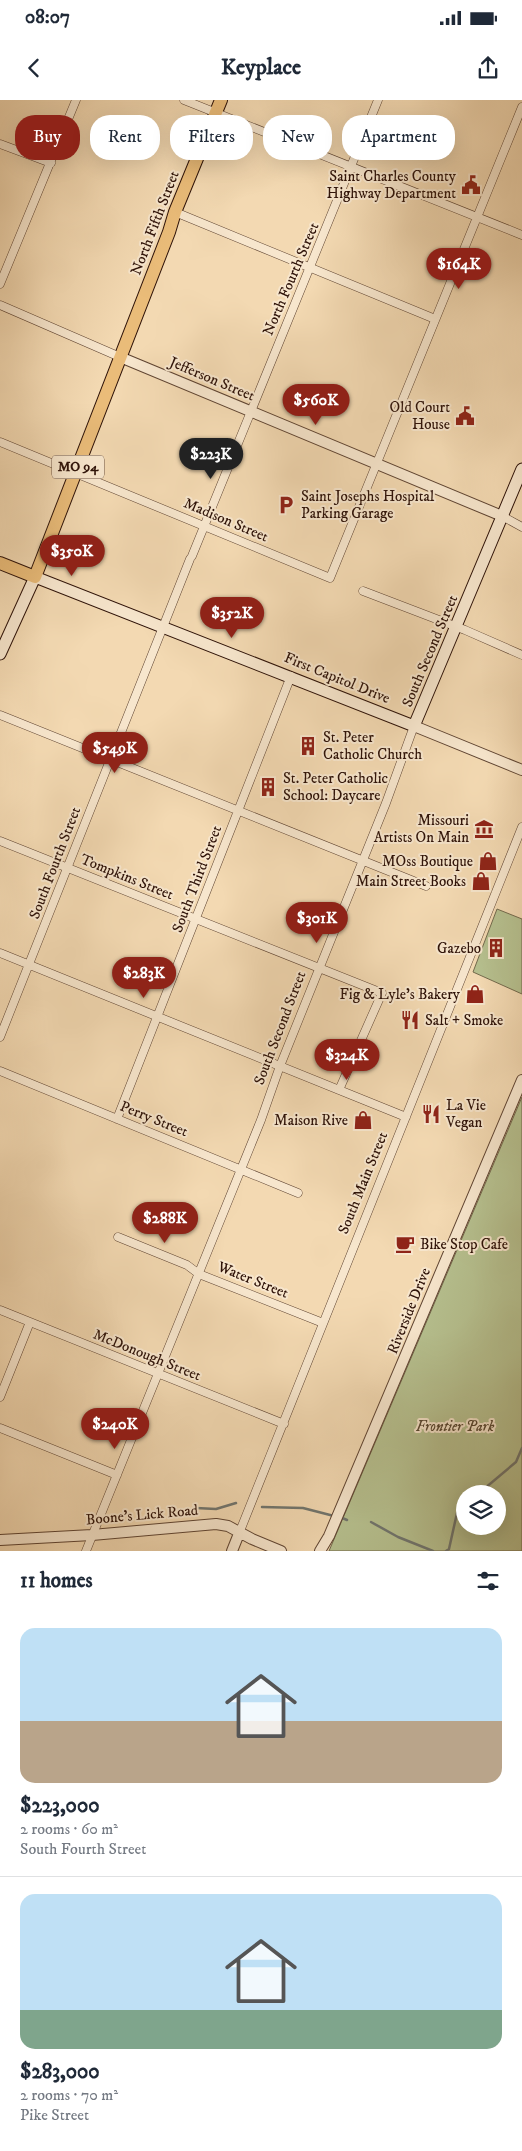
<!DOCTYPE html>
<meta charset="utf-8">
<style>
:root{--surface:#fff;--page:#f6f6f7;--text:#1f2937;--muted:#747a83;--line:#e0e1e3;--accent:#8f2418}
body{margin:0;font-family:"IM FELL DW Pica",serif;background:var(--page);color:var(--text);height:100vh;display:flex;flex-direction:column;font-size:19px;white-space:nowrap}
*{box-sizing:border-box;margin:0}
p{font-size:16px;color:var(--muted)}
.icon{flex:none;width:28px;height:28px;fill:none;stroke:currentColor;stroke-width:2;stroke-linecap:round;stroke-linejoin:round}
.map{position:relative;height:1451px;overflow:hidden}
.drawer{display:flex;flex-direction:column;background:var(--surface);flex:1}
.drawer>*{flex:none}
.guide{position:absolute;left:15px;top:15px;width:492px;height:45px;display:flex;gap:10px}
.buttons{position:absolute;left:456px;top:1385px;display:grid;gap:10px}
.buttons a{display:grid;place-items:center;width:50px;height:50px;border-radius:50%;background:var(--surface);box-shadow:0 5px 20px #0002;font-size:25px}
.price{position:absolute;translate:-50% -42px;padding:0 11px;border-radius:18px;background:var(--accent);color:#fff;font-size:16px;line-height:32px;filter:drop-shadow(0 1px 2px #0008)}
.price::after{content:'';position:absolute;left:50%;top:30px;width:15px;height:11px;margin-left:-8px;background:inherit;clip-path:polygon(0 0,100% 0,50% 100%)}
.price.selected{background:#222;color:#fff}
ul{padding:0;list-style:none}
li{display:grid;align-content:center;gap:10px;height:265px;padding:0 20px}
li+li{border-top:1px solid var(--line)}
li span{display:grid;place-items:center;height:155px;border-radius:15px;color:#555}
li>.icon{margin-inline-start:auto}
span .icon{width:90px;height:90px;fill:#fffc;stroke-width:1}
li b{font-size:21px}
h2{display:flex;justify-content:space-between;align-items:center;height:60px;padding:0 20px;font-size:21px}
.tag{padding:0 18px;border-radius:20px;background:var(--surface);box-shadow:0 5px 20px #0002;font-size:18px;line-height:45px}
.tag.selected{background:var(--accent);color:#fff}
.status{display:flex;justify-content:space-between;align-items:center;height:35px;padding:0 25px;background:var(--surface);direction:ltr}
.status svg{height:14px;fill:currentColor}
header{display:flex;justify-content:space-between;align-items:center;height:65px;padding:0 20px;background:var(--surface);font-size:22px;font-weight:800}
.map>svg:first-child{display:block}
.green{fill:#b6c08f;stroke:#72694c;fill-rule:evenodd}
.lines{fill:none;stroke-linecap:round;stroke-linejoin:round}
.stream{stroke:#71766f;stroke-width:2.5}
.minor-casing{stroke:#5f4432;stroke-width:9}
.tertiary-casing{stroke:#5f4432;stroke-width:12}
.secondary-casing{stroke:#2e1208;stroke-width:13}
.primary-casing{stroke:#2e1208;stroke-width:14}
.minor{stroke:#f7e6cd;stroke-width:8}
.tertiary{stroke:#f7e6cd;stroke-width:10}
.secondary{stroke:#f7e6cd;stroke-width:11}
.primary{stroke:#eabc79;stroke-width:12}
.labels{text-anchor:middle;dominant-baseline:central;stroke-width:4;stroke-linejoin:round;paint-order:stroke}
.shield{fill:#f7e6cd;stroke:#6a5243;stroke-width:1}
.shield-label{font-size:14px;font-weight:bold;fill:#2e1208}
.poi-label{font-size:15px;fill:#2e1208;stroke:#f7e6cd;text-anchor:end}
.street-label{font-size:15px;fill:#2e1208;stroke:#f7e6cd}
.park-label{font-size:15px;font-style:italic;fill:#574630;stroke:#f7e6cd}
</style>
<div class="status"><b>08:07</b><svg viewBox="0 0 49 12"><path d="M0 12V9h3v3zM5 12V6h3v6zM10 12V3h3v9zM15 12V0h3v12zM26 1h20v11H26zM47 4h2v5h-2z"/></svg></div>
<header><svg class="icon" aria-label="back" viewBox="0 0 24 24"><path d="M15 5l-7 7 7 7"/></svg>Keyplace<svg class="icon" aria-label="share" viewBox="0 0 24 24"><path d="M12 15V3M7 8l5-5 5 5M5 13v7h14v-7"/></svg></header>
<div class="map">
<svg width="522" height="1451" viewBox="0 0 522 1451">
<rect width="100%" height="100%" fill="#f3d9b2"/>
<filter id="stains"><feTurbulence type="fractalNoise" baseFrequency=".004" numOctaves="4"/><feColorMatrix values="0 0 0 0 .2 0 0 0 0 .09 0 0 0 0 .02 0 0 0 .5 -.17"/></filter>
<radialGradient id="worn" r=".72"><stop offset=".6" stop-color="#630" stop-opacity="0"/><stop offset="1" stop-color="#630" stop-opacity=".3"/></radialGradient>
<path class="green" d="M497,809l25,10v75l-49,-22z
M522,997v454h-193zM465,1394h33v32h-33z"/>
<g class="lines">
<path class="stream" d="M478,1394l38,-32 6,-14
M262,1407l41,1 31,8
M196,1408l20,1 20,-6
M340,1417l7,3
M371,1422l27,15 35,14
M446,1451l3,-2 8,-36 8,-9"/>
<g class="minor-casing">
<path id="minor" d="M184,0l338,135
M0,44l51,19
M175,112l260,107
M0,184l76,-184
M0,205l120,52
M0,342l330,136 192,-471
M502,416l20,11
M192,456l186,-456
M363,491l102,39 57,25
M0,615l426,171
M0,741l382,152 -43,97
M0,853l406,164
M0,937l190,-478
M0,971l298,122
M117,1019l174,-443
M118,1137l69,28 12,9 124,49
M0,1210l284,114
M0,1297l30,-75
M0,1328l117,47
M240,1431l282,-704
M86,1451l175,-431 19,-54 106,-263 28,-77"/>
</g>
<g class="tertiary-casing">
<path id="tertiary" d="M120,257l382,159
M414,626l108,44
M0,1440l92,-5 124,-11 12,2 24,13 29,12
M232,1451l8,-20
M320,1451l9,-15 193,-456"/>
</g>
<g class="secondary-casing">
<path id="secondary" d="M0,554l35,-77 379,149 108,-257"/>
</g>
<g class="primary-casing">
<path id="primary" d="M0,463l35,14 134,-345 6,-20 46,-112"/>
</g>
<use href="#minor" class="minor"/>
<use href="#tertiary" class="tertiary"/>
<use href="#secondary" class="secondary"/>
<use href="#primary" class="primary"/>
</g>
<defs>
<g id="civic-bare" transform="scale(1.5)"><path d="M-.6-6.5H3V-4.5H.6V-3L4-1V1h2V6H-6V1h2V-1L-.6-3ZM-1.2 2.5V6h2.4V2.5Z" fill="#8f2418" stroke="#f7e6cd" stroke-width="2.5" paint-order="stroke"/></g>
<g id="parking-bare" transform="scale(1.5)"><path d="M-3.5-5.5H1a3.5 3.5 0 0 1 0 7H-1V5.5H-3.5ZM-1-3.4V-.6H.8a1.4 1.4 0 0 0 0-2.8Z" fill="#8f2418" stroke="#f7e6cd" stroke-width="2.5" paint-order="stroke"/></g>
<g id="building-bare" transform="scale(1.5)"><path d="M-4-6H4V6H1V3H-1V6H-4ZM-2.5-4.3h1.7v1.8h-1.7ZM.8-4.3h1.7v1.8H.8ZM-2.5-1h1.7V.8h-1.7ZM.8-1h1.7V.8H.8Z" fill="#8f2418" stroke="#f7e6cd" stroke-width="2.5" paint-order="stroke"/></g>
<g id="museum-bare" transform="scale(1.5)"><path d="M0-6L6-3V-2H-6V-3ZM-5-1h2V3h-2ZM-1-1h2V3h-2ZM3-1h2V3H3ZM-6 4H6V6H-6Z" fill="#8f2418" stroke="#f7e6cd" stroke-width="2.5" paint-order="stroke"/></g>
<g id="shop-bare" transform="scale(1.5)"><path d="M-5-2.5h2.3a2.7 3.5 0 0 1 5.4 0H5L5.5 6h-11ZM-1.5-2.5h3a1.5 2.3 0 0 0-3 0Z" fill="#8f2418" stroke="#f7e6cd" stroke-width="2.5" paint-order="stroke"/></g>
<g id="restaurant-bare" transform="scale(1.5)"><path d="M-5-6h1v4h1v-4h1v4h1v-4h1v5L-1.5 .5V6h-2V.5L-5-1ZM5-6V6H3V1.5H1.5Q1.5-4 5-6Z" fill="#8f2418" stroke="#f7e6cd" stroke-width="2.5" paint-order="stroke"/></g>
<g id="cafe-bare" transform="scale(1.5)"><path d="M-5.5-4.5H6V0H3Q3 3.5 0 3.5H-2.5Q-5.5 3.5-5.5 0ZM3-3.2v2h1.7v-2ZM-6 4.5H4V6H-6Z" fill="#8f2418" stroke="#f7e6cd" stroke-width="2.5" paint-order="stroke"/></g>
</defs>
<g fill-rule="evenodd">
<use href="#civic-bare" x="471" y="85"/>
<use href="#civic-bare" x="465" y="316"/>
<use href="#parking-bare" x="286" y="405"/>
<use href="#building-bare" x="308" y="646"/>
<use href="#building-bare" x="268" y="687"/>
<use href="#museum-bare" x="484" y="729"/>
<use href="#shop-bare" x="488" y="761"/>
<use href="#shop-bare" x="481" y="781"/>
<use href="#building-bare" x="496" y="848"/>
<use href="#shop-bare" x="475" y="894"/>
<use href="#restaurant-bare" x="410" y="920"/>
<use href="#restaurant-bare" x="431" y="1014"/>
<use href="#shop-bare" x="363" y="1020"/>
<use href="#cafe-bare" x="405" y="1144"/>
</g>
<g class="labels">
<rect class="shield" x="52" y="355.5" width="52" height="23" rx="4"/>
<g class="shield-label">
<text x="78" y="367">MO 94</text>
</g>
<g class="poi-label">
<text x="456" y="76">Saint Charles County<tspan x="456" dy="17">Highway Department</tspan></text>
<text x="450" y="307">Old Court<tspan x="450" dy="17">House</tspan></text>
<text x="301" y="396" text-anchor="start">Saint Josephs Hospital<tspan x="301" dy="17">Parking Garage</tspan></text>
<text x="323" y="637" text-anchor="start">St. Peter<tspan x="323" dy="17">Catholic Church</tspan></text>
<text x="283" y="678" text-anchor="start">St. Peter Catholic<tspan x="283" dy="17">School: Daycare</tspan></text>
<text x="469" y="720">Missouri<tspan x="469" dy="17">Artists On Main</tspan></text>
<text x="473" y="761">MOss Boutique</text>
<text x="466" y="781">Main Street Books</text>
<text x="481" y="848">Gazebo</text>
<text x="460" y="894">Fig &amp; Lyle's Bakery</text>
<text x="425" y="920" text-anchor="start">Salt + Smoke</text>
<text x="446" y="1005" text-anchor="start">La Vie<tspan x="446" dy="17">Vegan</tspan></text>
<text x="348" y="1020">Maison Rive</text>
<text x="420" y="1144" text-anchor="start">Bike Stop Cafe</text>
</g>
<g class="street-label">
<text transform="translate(155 123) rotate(-69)">North Fifth Street</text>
<text transform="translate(291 179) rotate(-67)">North Fourth Street</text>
<text transform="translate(212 279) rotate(23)">Jefferson Street</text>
<text transform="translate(226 420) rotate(23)">Madison Street</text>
<text transform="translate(430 551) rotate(-67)">South Second Street</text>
<text transform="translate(337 578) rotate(22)">First Capitol Drive</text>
<text transform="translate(55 763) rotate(-69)">South Fourth Street</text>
<text transform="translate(127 777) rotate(22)">Tompkins Street</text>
<text transform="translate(197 779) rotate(-69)">South Third Street</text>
<text transform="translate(280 928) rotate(-69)">South Second Street</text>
<text transform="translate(154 1019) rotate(22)">Perry Street</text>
<text transform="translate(363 1083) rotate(-68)">South Main Street</text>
<text transform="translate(253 1180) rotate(22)">Water Street</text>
<text transform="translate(409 1211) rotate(-68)">Riverside Drive</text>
<text transform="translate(147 1255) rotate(22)">McDonough Street</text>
<text transform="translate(142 1415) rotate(-5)">Boone's Lick Road</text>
</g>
<g class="park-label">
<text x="455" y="1326">Frontier Park</text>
</g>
</g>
<rect width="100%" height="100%" filter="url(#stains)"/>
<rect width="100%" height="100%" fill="url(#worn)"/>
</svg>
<div class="buttons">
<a><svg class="icon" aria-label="layers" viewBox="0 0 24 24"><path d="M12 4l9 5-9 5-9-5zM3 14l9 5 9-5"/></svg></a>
</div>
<b class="price" style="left:459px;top:190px">$164K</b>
<b class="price" style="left:316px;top:326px">$560K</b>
<b class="price selected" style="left:211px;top:380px">$223K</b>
<b class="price" style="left:72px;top:477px">$350K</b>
<b class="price" style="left:232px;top:539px">$352K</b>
<b class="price" style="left:115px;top:674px">$549K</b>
<b class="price" style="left:317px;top:844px">$301K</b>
<b class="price" style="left:144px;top:899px">$283K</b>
<b class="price" style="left:347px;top:981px">$324K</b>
<b class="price" style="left:165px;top:1144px">$288K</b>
<b class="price" style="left:115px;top:1350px">$240K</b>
<div class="guide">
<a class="tag selected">Buy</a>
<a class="tag">Rent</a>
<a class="tag">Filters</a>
<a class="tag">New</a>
<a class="tag">Apartment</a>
</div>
</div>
<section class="drawer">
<h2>11 homes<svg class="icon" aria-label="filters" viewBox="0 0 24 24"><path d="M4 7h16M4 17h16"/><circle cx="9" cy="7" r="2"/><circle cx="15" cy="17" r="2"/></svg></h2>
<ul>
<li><span style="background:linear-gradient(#bfe0f5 60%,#b9a48a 0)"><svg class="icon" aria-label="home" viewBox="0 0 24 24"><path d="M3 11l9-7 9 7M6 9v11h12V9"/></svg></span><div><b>$223,000</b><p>2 rooms · 60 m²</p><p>South Fourth Street</p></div></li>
<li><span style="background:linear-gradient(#bfe0f5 75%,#7fa58c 0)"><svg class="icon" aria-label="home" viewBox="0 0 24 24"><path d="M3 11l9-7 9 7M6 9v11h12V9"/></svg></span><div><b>$283,000</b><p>2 rooms · 70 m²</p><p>Pike Street</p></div></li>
</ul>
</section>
